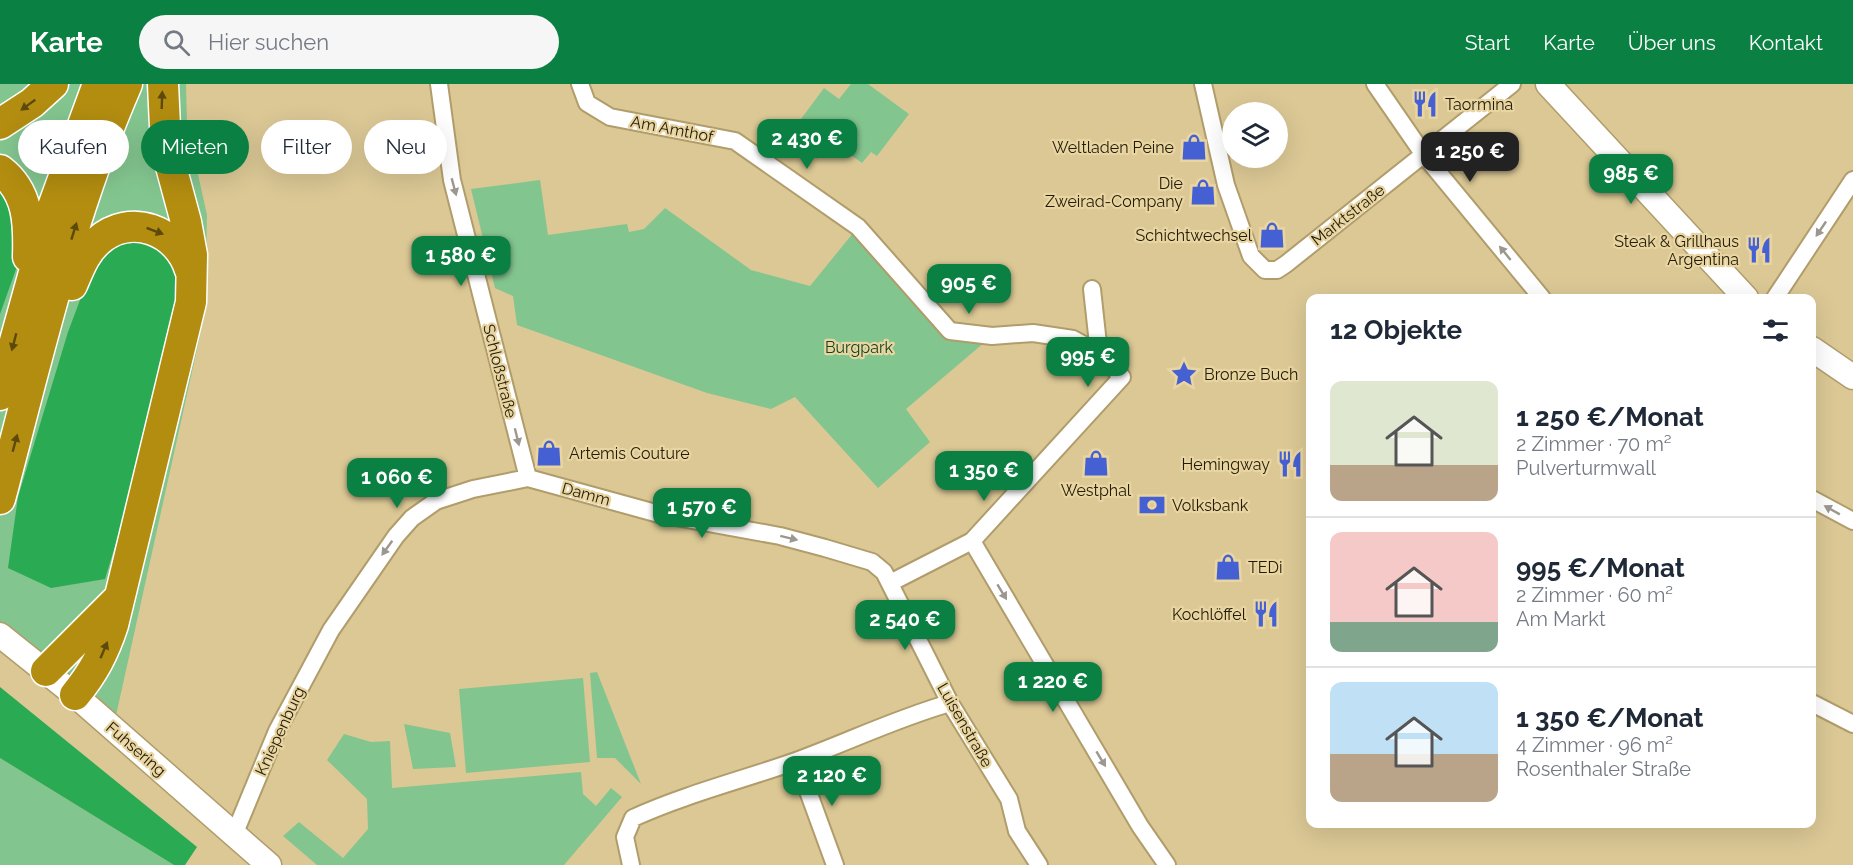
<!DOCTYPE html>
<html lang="de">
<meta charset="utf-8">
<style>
:root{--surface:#fff;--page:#f6f6f7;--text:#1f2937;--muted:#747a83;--line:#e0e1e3;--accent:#0b8043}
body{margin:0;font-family:Raleway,sans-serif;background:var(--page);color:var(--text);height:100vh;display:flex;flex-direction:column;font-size:22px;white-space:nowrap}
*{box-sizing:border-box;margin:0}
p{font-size:20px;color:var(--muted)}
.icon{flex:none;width:33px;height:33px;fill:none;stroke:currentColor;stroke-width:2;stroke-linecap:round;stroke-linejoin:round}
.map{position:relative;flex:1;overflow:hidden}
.sheet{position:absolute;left:1306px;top:210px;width:510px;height:534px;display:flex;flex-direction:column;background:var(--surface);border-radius:12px;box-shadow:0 6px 24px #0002}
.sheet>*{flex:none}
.hud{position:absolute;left:18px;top:36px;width:570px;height:54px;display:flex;gap:12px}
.buttons{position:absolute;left:1222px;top:18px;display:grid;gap:12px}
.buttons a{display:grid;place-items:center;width:66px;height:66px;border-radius:50%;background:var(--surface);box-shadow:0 6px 24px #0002;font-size:30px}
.price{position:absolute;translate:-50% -51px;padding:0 14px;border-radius:12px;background:var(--accent);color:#fff;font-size:20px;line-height:39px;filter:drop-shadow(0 2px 3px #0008)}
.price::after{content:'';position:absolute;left:50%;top:36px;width:18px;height:14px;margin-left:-9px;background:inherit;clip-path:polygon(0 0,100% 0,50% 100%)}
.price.selected{background:#222;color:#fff}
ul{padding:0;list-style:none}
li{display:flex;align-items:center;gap:18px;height:150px;padding:0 24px}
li+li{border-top:2px solid var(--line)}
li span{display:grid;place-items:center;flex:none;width:168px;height:120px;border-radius:12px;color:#555}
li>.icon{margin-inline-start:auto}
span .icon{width:72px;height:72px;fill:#fffc;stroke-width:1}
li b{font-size:26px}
h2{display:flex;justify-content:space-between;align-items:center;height:72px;padding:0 24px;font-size:26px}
.chip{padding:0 21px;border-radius:27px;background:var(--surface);box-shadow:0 6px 24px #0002;font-size:21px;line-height:54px}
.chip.selected{background:var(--accent);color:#fff}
header{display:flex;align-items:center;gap:36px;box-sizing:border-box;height:84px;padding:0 30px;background:var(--accent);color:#fff}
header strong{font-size:28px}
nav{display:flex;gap:33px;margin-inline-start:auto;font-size:21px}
.search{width:420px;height:54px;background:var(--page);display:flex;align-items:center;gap:15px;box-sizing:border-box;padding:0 21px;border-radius:33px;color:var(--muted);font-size:22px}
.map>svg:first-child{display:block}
.green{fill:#83c58f}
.forest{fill:#29aa53}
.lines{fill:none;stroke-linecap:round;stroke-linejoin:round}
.street-casing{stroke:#b09d6b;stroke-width:20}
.secondary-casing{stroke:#b09d6b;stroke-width:27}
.highway-casing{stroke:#fff;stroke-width:33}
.street{stroke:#fff;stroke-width:16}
.secondary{stroke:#fff;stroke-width:24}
.highway{stroke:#b28d10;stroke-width:30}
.oneway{fill:#5c490b}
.oneway2{fill:#9c988f}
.labels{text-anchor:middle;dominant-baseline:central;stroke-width:4.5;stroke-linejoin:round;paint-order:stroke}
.poi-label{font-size:16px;fill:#221b07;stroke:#e9d5a1;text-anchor:end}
.street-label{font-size:16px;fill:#221b07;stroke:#e9d5a1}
.park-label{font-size:16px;fill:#12421f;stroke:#e9d5a1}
</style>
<header>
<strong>Karte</strong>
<div class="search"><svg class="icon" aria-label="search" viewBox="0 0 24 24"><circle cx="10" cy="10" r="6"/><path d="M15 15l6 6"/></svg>Hier suchen</div>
<nav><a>Start</a><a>Karte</a><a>Über uns</a><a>Kontakt</a></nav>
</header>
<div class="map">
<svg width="1853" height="781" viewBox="0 0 1853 781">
<rect width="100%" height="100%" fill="#dbc895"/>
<path class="green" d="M0,0h186l1,41 20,90 -2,98 -92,416 -113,-85z
M851,0h17l41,30 -32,42 -6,-4 -9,11 -61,-44 23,-31 15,11z
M540,96l8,55 79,-11 2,8 15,-3 21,-21 86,62 59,16 48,-59 92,104 42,5 -86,73 24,33 -52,46 -83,-91 -24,12 -64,-16 -190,-68 -4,-29 -18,-8 -24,-99z
M597,588l44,112 -26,-26h-18l-7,-85z
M583,594l7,84 -124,11 -7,-84z
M404,640l46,9 6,34 -43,2z
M344,650l27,8 19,-1 2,47 189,-16 2,22 13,12 15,-18 11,9 -58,68h-247l-34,-29 16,-14 44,36 25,-29 -1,-30 -40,-39z
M0,674l174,107h-174z"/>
<path class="forest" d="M0,99l15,20 5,55 -20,56z
M142,157l28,12 15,20 -5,59 -75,247 -54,9 -43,-20 10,-71 50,-165 26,-69 12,-12 16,-9z
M0,603l197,160 -12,18h-11l-174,-107z"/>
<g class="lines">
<g class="street-casing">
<path id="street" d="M439,0l13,96 76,298
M580,0l7,19 23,14 125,24 123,86 92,104 42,5 41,-3 40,6 26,14
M1203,0l23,101 25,71 14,14h12l9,-6 226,-180
M1375,0l49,71 118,143
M1775,214l78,-118
M1812,415l41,22
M972,457l168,285 27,39
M890,499l82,-42 150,-164 -23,-24 -7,-64
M1812,619l41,21
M797,677l38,104
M234,751l43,-104 54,-101 65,-94 16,-18 24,-17 37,-12 55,-11 131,36 121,22 45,12 47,14 12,10 66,131 59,96 8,32 22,34
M631,781l-6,-28 8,-19c53,-24 109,-38 163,-57 52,-19 101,-43 154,-58"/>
</g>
<g class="secondary-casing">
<path id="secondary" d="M1548,0l198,214
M1812,265l41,28
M0,551l75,60 194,170"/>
</g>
<g class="highway-casing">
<path id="highway" d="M0,40l32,-21 21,-19
M0,86c29,22 29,54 28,87
M72,201c7,-16 13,-33 26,-44 32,-29 80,-11 92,29
M0,311l50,-180 48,-131
M0,415c37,-139 69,-282 127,-415
M46,587l73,-73
M75,611c18,-22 29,-42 38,-70l78,-323 1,-47 -6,-33 -20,-74 -3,-64"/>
</g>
<use href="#street" class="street"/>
<use href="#secondary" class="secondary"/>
<use href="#highway" class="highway"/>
</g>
<defs><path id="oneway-solid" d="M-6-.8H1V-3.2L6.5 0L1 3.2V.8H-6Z" transform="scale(1.5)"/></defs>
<g class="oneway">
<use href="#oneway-solid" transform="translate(162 16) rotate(-88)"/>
<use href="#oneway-solid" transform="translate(28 21) rotate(144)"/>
<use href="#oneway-solid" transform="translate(74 147) rotate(-73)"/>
<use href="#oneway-solid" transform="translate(155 147) rotate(21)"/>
<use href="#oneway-solid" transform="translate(14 258) rotate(105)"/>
<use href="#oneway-solid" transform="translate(15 359) rotate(-75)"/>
<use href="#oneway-solid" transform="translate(104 566) rotate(-67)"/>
</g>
<g class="oneway2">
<use href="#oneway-solid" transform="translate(454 103) rotate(75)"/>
<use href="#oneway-solid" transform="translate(1821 145) rotate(124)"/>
<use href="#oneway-solid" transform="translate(1505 169) rotate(-129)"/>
<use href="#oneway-solid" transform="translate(517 353) rotate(76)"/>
<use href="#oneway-solid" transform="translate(1832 426) rotate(-151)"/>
<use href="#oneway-solid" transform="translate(789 454) rotate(14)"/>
<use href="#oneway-solid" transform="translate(387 464) rotate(126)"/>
<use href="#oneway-solid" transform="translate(1002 508) rotate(59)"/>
<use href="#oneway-solid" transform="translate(1101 675) rotate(59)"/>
</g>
<defs>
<g id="restaurant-bare" transform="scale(2.07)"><path d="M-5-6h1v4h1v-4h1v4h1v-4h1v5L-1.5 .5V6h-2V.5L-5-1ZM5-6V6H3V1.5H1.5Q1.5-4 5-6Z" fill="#4460d3" stroke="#e9d5a1" stroke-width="2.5" paint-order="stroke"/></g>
<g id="shop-bare" transform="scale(2.07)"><path d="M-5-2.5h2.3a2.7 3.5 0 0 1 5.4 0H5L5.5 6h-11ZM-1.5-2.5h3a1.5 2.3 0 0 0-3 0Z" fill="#4460d3" stroke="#e9d5a1" stroke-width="2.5" paint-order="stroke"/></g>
<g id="sight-bare" transform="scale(2.07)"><path d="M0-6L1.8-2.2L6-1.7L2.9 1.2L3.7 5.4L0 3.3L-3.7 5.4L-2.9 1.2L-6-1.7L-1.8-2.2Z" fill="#4460d3" stroke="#e9d5a1" stroke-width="2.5" paint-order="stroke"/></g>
<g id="bank-bare" transform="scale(2.07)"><path d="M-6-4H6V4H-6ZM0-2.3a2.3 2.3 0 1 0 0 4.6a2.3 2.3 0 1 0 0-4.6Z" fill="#4460d3" stroke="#e9d5a1" stroke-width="2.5" paint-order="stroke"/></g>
</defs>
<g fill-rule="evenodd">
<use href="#restaurant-bare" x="1425" y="20"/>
<use href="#shop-bare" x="1194" y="63"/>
<use href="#shop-bare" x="1203" y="108"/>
<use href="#shop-bare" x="1272" y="151"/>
<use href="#restaurant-bare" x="1759" y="166"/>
<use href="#sight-bare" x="1184" y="290"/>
<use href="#shop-bare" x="549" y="369"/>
<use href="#shop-bare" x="1096" y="379"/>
<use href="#restaurant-bare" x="1290" y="380"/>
<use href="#bank-bare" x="1152" y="421"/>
<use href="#shop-bare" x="1228" y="483"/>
<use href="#restaurant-bare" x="1266" y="530"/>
</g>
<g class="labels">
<g class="poi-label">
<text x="1445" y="20" text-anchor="start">Taormina</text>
<text x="1174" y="63">Weltladen Peine</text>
<text x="1183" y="99">Die<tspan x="1183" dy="18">Zweirad-Company</tspan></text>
<text x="1252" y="151">Schichtwechsel</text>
<text x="1739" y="157">Steak &amp; Grillhaus<tspan x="1739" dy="18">Argentina</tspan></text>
<text x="1204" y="290" text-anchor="start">Bronze Buch</text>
<text x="569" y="369" text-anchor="start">Artemis Couture</text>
<text x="1270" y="380">Hemingway</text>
<text x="1096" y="406" text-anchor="middle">Westphal</text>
<text x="1172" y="421" text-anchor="start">Volksbank</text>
<text x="1248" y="483" text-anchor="start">TEDi</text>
<text x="1246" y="530">Kochlöffel</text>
</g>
<g class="street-label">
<text transform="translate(672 45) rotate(11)">Am Amthof</text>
<text transform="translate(1348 131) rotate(-38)">Marktstraße</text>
<text transform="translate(500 287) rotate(76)">Schloßstraße</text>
<text transform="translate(586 410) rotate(15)">Damm</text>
<text transform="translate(965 641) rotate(60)">Luisenstraße</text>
<text transform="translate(280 647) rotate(-65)">Kniepenburg</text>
<text transform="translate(136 665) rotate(41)">Fuhsering</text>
</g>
<g class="park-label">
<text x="859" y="263">Burgpark</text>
</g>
</g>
</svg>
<div class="buttons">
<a><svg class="icon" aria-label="layers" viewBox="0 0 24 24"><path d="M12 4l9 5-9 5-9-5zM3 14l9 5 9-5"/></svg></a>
</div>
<b class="price" style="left:807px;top:86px">2 430 €</b>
<b class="price selected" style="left:1470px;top:99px">1 250 €</b>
<b class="price" style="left:1631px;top:121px">985 €</b>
<b class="price" style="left:461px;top:203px">1 580 €</b>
<b class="price" style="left:969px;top:231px">905 €</b>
<b class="price" style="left:1088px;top:304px">995 €</b>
<b class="price" style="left:984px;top:418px">1 350 €</b>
<b class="price" style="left:397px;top:425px">1 060 €</b>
<b class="price" style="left:702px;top:455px">1 570 €</b>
<b class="price" style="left:905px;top:567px">2 540 €</b>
<b class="price" style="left:1053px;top:629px">1 220 €</b>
<b class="price" style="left:832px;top:723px">2 120 €</b>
<div class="hud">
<a class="chip">Kaufen</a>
<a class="chip selected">Mieten</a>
<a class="chip">Filter</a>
<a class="chip">Neu</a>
</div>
<section class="sheet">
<h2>12 Objekte<svg class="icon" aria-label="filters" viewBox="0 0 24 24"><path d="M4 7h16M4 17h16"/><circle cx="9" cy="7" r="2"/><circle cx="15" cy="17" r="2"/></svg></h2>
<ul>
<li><span style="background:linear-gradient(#dfe7d0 70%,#b9a48a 0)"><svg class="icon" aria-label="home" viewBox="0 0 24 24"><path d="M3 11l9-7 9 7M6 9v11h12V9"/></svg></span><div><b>1 250 €/Monat</b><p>2 Zimmer · 70 m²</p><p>Pulverturmwall</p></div></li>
<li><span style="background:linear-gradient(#f6c9c9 75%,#7fa58c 0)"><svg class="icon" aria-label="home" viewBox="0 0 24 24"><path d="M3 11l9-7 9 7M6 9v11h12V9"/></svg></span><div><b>995 €/Monat</b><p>2 Zimmer · 60 m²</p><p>Am Markt</p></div></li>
<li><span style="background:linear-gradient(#bfe0f5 60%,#b9a48a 0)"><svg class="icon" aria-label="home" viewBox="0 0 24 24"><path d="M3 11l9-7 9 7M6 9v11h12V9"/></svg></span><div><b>1 350 €/Monat</b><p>4 Zimmer · 96 m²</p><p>Rosenthaler Straße</p></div></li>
</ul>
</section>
</div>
